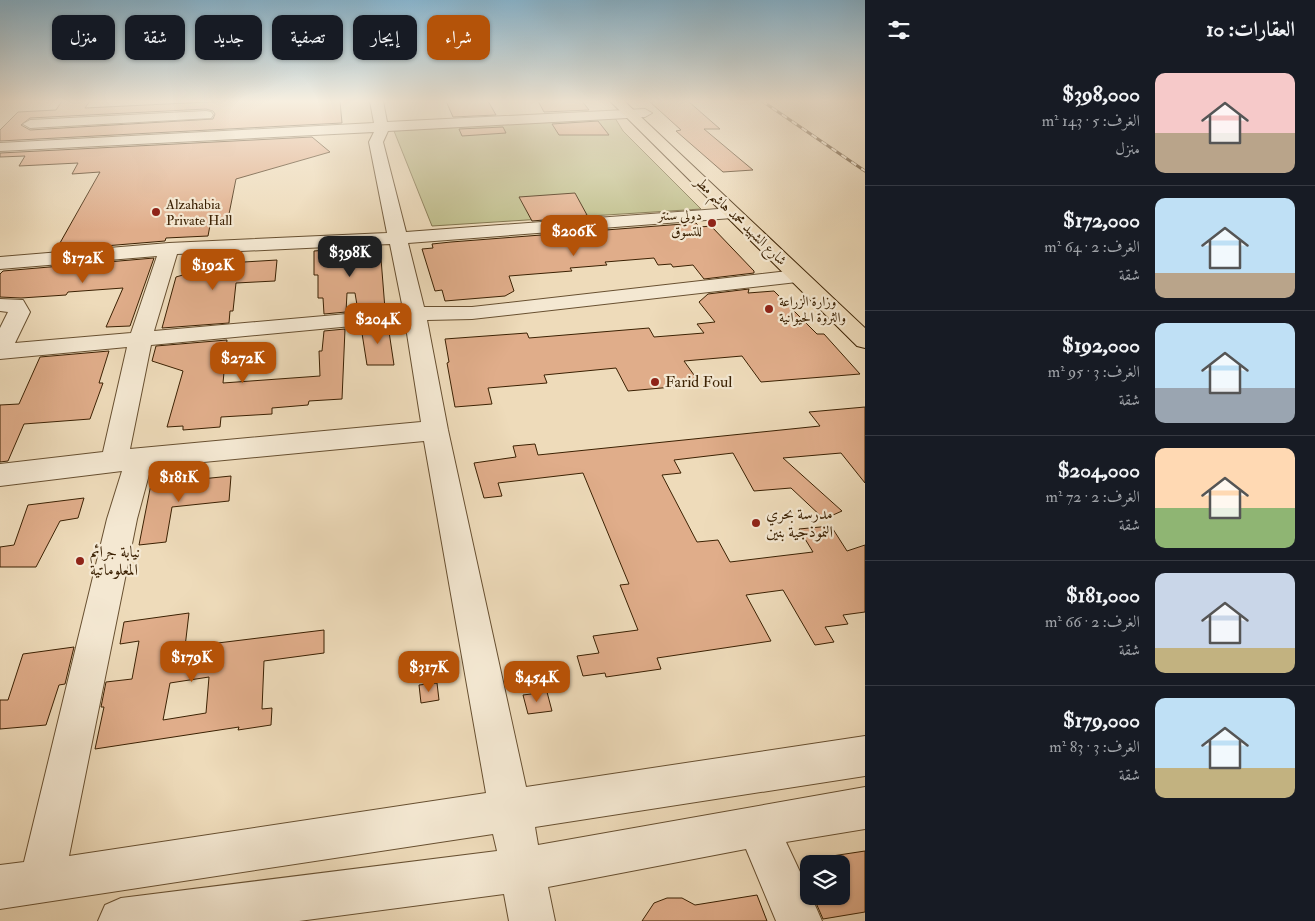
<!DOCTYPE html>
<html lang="ar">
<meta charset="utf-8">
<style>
:root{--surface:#171b24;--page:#242831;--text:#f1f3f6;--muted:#9ea1a6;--line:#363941;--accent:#b45309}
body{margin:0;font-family:"IM FELL Double Pica",Amiri,serif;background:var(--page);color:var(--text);direction:rtl;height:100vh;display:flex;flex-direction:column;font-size:19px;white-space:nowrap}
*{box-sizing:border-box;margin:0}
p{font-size:16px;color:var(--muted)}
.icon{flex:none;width:28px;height:28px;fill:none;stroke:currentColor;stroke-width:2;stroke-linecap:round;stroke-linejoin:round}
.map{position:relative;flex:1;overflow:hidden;direction:ltr}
.side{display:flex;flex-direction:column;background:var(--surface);width:450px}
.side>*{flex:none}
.top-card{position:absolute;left:15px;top:15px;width:475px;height:45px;direction:rtl;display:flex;gap:10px}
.fabs{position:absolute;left:800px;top:855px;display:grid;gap:10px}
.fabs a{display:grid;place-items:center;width:50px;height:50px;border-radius:10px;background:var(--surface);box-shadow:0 1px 4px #0004;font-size:25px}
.price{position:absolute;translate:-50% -42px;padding:0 11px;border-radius:10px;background:var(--accent);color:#fff;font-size:16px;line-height:32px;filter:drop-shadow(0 1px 2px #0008)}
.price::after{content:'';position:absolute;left:50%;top:30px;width:15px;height:11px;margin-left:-8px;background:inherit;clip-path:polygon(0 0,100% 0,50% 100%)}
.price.active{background:#222;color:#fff}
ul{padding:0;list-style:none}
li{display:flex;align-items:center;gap:15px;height:125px;padding:0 20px}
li+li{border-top:1px solid var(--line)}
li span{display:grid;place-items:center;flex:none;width:140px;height:100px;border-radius:10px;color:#555}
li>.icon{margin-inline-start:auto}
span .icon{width:60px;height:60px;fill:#fffc;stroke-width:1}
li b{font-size:21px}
h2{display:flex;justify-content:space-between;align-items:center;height:60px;padding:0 20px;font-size:21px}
.chip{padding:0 18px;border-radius:10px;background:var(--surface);box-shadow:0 1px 4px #0004;font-size:18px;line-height:45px}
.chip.active{background:var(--accent);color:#fff}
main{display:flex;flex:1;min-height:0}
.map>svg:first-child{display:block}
.green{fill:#bfbe8b;stroke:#7d7047}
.building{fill:#e0ad8a;stroke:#3b2103;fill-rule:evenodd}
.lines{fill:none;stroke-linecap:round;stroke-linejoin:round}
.minor-casing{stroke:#685031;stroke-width:2}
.major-casing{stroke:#3b2103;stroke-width:2}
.minor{fill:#f4e8d2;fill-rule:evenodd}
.major{fill:#eedbba;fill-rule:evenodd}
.rail-casing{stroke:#3b2103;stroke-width:3}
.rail{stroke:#f4e8d2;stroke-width:2;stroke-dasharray:6;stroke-linecap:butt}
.poi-dot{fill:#8f2418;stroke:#f4e8d2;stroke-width:2}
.labels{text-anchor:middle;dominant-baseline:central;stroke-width:4.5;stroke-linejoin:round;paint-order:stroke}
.far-poi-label{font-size:14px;fill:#3b2103;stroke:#f4e8d2;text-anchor:start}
.far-street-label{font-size:14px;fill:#3b2103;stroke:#f4e8d2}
.poi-label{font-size:16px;fill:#3b2103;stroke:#f4e8d2;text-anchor:start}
</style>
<main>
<section class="side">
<h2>العقارات: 10<svg class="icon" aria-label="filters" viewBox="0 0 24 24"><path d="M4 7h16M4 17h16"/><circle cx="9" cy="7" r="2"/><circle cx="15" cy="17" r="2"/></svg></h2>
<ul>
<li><span style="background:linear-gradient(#f6c9c9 60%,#b9a48a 0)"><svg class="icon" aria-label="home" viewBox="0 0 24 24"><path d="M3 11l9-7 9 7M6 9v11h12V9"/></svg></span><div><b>$398,000</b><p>الغرف: 5 · 143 m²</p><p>منزل</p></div></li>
<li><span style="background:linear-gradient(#bfe0f5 75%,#b9a48a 0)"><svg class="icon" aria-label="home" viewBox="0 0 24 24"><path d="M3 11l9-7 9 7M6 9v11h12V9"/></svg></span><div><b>$172,000</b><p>الغرف: 2 · 64 m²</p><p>شقة</p></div></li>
<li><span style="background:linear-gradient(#bfe0f5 65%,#9aa5b1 0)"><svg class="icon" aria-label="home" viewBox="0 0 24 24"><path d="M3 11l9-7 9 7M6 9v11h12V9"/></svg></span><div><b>$192,000</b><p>الغرف: 3 · 95 m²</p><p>شقة</p></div></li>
<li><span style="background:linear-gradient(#ffd9b3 60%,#8fb573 0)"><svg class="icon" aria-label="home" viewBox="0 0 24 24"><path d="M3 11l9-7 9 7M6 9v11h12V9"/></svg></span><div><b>$204,000</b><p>الغرف: 2 · 72 m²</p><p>شقة</p></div></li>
<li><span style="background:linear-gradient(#c9d6e8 75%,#c2b280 0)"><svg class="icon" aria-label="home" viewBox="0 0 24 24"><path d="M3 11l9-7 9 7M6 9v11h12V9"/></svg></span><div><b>$181,000</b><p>الغرف: 2 · 66 m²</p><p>شقة</p></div></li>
<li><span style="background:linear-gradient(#bfe0f5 70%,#c2b280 0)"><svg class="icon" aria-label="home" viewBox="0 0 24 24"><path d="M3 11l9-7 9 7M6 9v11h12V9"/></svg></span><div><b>$179,000</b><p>الغرف: 3 · 83 m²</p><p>شقة</p></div></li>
</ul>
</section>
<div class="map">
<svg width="865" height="921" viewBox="0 0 865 921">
<rect width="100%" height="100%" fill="#eedbba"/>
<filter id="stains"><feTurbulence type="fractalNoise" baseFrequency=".004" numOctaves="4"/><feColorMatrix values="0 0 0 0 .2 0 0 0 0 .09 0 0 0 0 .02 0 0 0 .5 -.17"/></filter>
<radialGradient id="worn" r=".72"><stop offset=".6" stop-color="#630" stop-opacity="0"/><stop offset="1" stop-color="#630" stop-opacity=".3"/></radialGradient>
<path class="green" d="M615,118l8,13 78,78 -269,17 -38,-95z"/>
<path class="building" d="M62,101h28l-5,7 143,-7h112l2,22 -342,18v-11l18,-18 38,-2zM206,109l7,2 2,3 -2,5 -183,11 -9,-5 9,-7z
M446,101h42l8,14 -43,2z
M538,101h44l7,9 -45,2z
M649,101h39l32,28h-16l49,41 -30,2 -47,-41 5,-1z
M598,121l11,14h-50l-7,-11z
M503,127l3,6 -44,3 -3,-7z
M312,137l18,15 -94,27 -8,40 -17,1 -3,16 -42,2 -1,3 -109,9 44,-78 -28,2 6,-11 -59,3 6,-10 -25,1v-4z
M575,193l12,22 -8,2 -47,4 -13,-24z
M696,223l4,4 11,-1 43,45v2l-50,6 -11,-14 -20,2 -2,-3 -13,1 -4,-7 -49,4 2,3 -37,3 2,3 -63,5 5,15 -9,5 -60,5 -3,-11 -7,1 -13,-42 11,-1 -1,-4 19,-2z
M380,246l5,63 -27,2 -3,-18h-8l-1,19 -22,2 -1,-16h-5v-23h-4v-24z
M232,256l12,6 33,-2 -2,21 -39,2 -3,28h-3l-1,12 -67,5 14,-51 27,-8 3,-12z
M154,258l-24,68 -24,1 17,-39 -55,4 -2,3 -45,3 -21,-1v-23l3,-3z
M749,289l-1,4 26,-2 43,43h7l36,40 -99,8 -19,-26 -58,5 15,21 -16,2 1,2 -56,5 -12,-23 -72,7 3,8 -59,5 4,16 -37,3 -8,-44 2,-1 -4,-23 82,-6 2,5 120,-10 5,9 50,-4 -7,-9 18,-2 -16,-20 9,-8z
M388,325l6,40h-27l-6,-38z
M345,329l-3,70 -33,2 -1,4 -36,3v6l-51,3 -1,10 -37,3v-4l-16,1 16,-56 -31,-10 4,-15 71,-6 -4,43 97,-7 -1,-25h3l2,-20z
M109,351l-10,32h4l-13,36 -66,5 -16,37 -8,1v-57l19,-1 21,-47z
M865,407v76l-24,-30 -58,5 59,53 -18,8 -33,-31 -37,3 -21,-38 -59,7 7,13 -19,2 35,67 21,-2 12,22 83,-10 -14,-23 32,-3 16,25 18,-6v67l-22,3 5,9 -23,3 9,15 -19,3 -32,-55 -37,5 25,46 -114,17 4,11 -55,8 -1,-4 -22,3 -6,-20 22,-3 -6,-17 45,-6 -18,-45 9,-1 -46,-111 -85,10 4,13 -18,2 -10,-35 42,-6 -3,-11 22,-2 3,11 282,-29 -11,-14z
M231,476l-2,25 -57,6 -6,35 -27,3 12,-61z
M84,498l-6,20 -18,3 -24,46h-36v-20l14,-2 14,-40z
M189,613l-4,34 139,-17v23l-60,8 -2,48 10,-1 -1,17 -33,5 1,-3 -144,22 9,-42h-3l5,-25 26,-3 7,-38 -19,3 4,-22zM209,677l-3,36 -43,7 7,-37z
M74,647l-9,37 -6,1 -13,40 -46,4v-29h8l15,-46z
M437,683l2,17 -18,3 -2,-18z
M547,692l5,19 -24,3 -5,-19z
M865,851v61l-42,7 -10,-23h28v-32h-5l-4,-8z
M757,895l10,26h-125l12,-18 13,-5h15l13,7z"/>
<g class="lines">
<g class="minor-casing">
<path id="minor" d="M370,101h13l4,21 258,-13 7,4 -7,4 -257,14 -5,11 23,90 326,-24 6,1 3,4 -3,4 -6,1 -324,25 16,64h48l325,-37 7,2 3,4 -3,4 -7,2 -325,37 -45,1 21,110 78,357 339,-51v40l-330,51 3,18 327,-58v42l-79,13 23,49v5h2l11,25h-46l-30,-72 -198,38 7,34h-46l-5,-27 -205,27h-201l7,-16 16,-7 376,-47 -4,-17 -493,75v-44l24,-3 83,-343 15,-48 -122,15v-22l103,-12 24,-105 -127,12v-31l8,-16 -8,-1v-12l23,1 7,12 -15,31 116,-10 26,-77 -157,13v-12l169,-14 218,-10 -18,-91 5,-10 -374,19v-8l374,-20zM390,244l13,65 -249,22 23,-77zM405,321l16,101 -291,27 21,-104zM424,441l62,352 -417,63 68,-337 14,-52z
M206,111l5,1 2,3 -2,3 -181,10 -7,-4 7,-4z"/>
</g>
<g class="major-casing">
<path id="major" d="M610,101h14l241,227v20l-8,-2z"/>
</g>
<use href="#minor" class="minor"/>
<use href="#major" class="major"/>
<g class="rail-casing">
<path id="rail" d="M762,101l103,70"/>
</g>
<use href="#rail" class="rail"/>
</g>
<linearGradient id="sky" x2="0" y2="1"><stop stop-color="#88b7d2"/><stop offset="0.44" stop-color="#f7efe0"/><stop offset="1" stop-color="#f7efe0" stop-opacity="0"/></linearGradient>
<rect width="865" height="230" fill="url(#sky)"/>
<g class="poi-dot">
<circle cx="156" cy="212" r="5"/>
<circle cx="712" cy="223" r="5"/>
<circle cx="769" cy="309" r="5"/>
<circle cx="655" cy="382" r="5"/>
<circle cx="756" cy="523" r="5"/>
<circle cx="80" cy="561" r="5"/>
</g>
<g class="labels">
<g class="far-poi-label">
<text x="166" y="204">Alzahabia<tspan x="166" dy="16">Private Hall</tspan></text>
<text x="702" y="215" text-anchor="end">دولي سنتر<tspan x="702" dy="16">للتسوق</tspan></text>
<text x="779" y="301">وزارة الزراعة<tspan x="779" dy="16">والثروة الحيوانية</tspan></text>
</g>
<g class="far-street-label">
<text transform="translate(741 221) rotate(44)">شارع الشهيد محمد هاشم مطر</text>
</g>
<g class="poi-label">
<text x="665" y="382">Farid Foul</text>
<text x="766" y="514">مدرسة بحري<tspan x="766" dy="18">النموذجية بنين</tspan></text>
<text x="90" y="552">نيابة جرائم<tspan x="90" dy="18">المعلوماتية</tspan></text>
</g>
</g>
<rect width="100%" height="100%" filter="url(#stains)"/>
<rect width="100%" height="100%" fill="url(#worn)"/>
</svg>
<div class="fabs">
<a><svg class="icon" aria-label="layers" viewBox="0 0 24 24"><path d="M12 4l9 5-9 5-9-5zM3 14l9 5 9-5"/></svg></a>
</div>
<b class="price" style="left:574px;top:257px">$206K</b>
<b class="price active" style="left:350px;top:278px">$398K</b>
<b class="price" style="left:83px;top:284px">$172K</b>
<b class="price" style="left:213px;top:291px">$192K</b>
<b class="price" style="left:378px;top:345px">$204K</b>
<b class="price" style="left:243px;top:384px">$272K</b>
<b class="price" style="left:179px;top:503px">$181K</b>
<b class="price" style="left:192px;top:683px">$179K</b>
<b class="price" style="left:429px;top:693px">$317K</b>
<b class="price" style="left:537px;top:703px">$454K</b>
<div class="top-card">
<a class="chip active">شراء</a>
<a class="chip">إيجار</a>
<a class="chip">تصفية</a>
<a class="chip">جديد</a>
<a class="chip">شقة</a>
<a class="chip">منزل</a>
</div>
</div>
</main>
